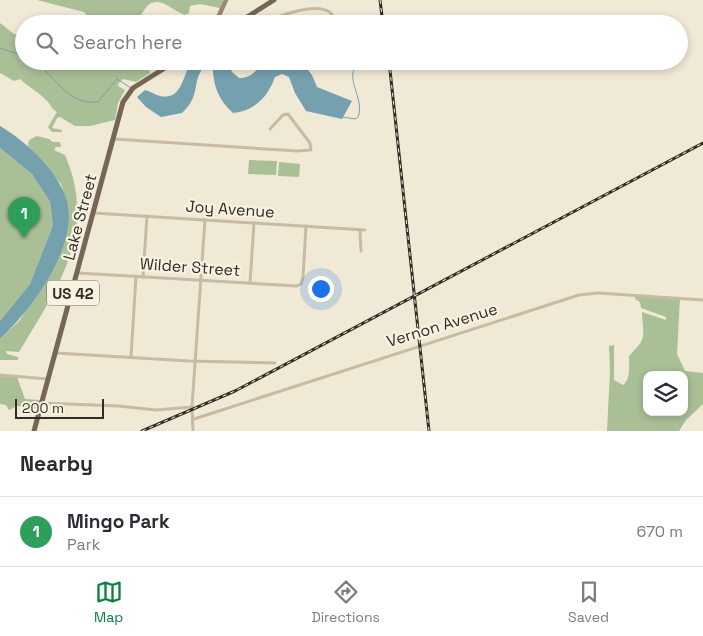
<!DOCTYPE html>
<html lang="en">
<head>
<meta charset="utf-8">
<style>
  body { margin:0; font-family:"Space Grotesk",sans-serif; background:#f7f7f7; color:#2b2b33 }
  .controls { position:absolute; right:15px; bottom:15px; display:grid; overflow:hidden; border-radius:10px; box-shadow:0 2px 8px #0003 }
  .controls button { width:45px; height:45px; display:grid; place-items:center; padding:0; border:0; border-bottom:1px solid #e1e1e2; background:#fff; color:#2b2b33; font:25px sans-serif }
  .scale { position:absolute; left:15px; bottom:12px; width:89px; box-sizing:border-box; padding-left:5px; border:2px solid #332c25; border-top:0; font-size:14px; line-height:18px; white-space:nowrap; color:#332c25; -webkit-text-stroke:4px #f8f2e2; paint-order:stroke }
  .you { position:absolute; left:320px; top:288px; width:18px; height:18px; margin:-12px; border:4px solid #fff; border-radius:50%; background:#1a73e8; box-shadow:0 0 0 8px #1a73e833 }
  .badge { display:grid; place-items:center; width:32px; height:32px; border-radius:50%; background:#0b8043; color:#fff; font-size:16px; font-weight:700 }
  .pin { position:absolute; translate:-50% -41px; filter:drop-shadow(0 1px 2px #0008) }
  .pin::after { content:''; position:absolute; top:26px; width:18px; height:15px; background:inherit; clip-path:polygon(0 0,100% 0,50% 100%) }
  .list { margin:0; padding:0; list-style:none }
  h2 { display:flex; justify-content:space-between; align-items:center; height:65px; margin:0; padding:0 20px; font-size:21px }
  h2 small { font-size:16px; font-weight:400; color:#7c7c81 }
  .list li { display:grid; grid-template-columns:32px 1fr auto; gap:15px; align-items:center; box-sizing:border-box; height:70px; padding:0 20px; border-top:1px solid #e1e1e2 }
  .list b { display:block; font-size:19px; white-space:nowrap }
  .list p { margin:0; font-size:16px; white-space:nowrap; color:#7c7c81 }
  .list em { font-size:16px; font-style:normal; color:#7c7c81 }
  .icon { flex:none; width:28px; height:28px; fill:none; stroke:currentColor; stroke-width:2; stroke-linecap:round; stroke-linejoin:round }
  .map { position:relative; flex:none; width:703px; height:431px; overflow:hidden }
  .search { position:absolute; background:#fff; box-shadow:0 2px 8px #0003; left:15px; right:15px; top:15px; height:55px; display:flex; align-items:center; gap:12px; box-sizing:border-box; padding:0 18px; border-radius:28px; color:#7c7c81; font-size:19px }
  .sheet { height:135px; background:#fff }
  nav { display:flex; justify-content:space-around; align-items:center; box-sizing:border-box; height:70px; border-top:1px solid #e1e1e2; background:#fff; font-size:14px; color:#7c7c81 }
  nav a { display:grid; justify-items:center; gap:2px }
  nav .on { color:#0b8043 }
  .map>svg:first-child { display:block }
</style>
</head>
<body>
<div class="map">
<svg width="703" height="431" viewBox="0 0 703 431">
  <rect width="100%" height="100%" fill="#f0e9d6"/>
  <g fill="#a9bf96" fill-rule="evenodd">
    <path d="M37,0H223L220,8L200,4L190,6L189,13L185,15C176,12 165,2 158,2C143,1 144,19 132,23C121,27 105,24 93,24L84,12Z"/>
    <path d="M0,23L14,34L24,35V61H83L91,63L98,61H141L143,65L149,68L150,73L136,82L123,79L119,83L118,86L125,90L118,103L115,120L90,126H75L60,117L57,118L52,128L62,130V132H52L48,127L57,112C51,109 51,104 46,100C39,92 28,87 20,79L14,81L0,73Z"/>
    <path d="M37,136L49,139L53,142H60L61,147H56L54,150L65,155C98,232 58,287 19,352L6,351L7,354L18,357V360H0V339L20,320L65,239L68,207L61,184L28,146L29,140Z"/>
    <path d="M0,148L32,174L50,202L53,225L30,284L0,321Z"/>
    <path d="M249,160L277,161L276,175L248,174Z"/>
    <path d="M279,162L300,164L299,177L278,176Z"/>
    <path d="M635,296L680,298L677,354L685,371L703,373V404L686,420L679,431H607L610,371L609,346L614,345V380L623,385C631,379 629,365 629,356C648,337 643,338 642,312L666,320V317L641,308L640,302L635,299ZM647,375H684V412H647Z"/>
    <path d="M0,376L17,377L25,399L40,400L38,409L17,406L9,410L6,405L0,404Z"/>
  </g>
  <g fill="#75a0ad">
    <path d="M193,61H210C188,79 204,93 182,113L161,117L146,107L137,97L145,90C150,91 155,95 160,96C184,101 182,72 193,61Z"/>
    <path d="M213,61H228L232,72L239,78C251,78 257,71 263,61H301L312,75L317,87L352,101L342,119L306,111L295,93L289,77L282,74L275,77C268,97 254,111 233,113C217,99 212,82 213,61Z"/>
    <path d="M0,126C26,141 63,175 68,206C75,251 31,310 0,339V321L30,284L53,225L50,202L32,174L0,148Z"/>
  </g>
  <g fill="none" stroke-linecap="round" stroke-linejoin="round">
    <g stroke="#75a0ad" stroke-width="1">
      <path d="M0,48L24,56"/>
      <path d="M33,61C55,75 68,106 98,102L117,79L131,88"/>
      <path d="M343,117L355,119L358,117C367,96 332,65 373,61"/>
    </g>
    <g stroke="#c8bba2" stroke-width="3">
      <path d="M262,24C278,16 319,0 332,14L329,24"/>
      <path d="M114,139L297,151L311,150L310,143L288,114L283,115L270,129"/>
      <path d="M94,213L365,230"/>
      <path d="M360,230L361,251"/>
      <path d="M78,273L297,286L301,284L303,277L306,226"/>
      <path d="M143,277L147,216"/>
      <path d="M250,283L254,223"/>
      <path d="M56,353L189,361L275,363"/>
      <path d="M131,357L136,276"/>
      <path d="M0,375L48,379"/>
      <path d="M42,403L119,406L156,410L192,407"/>
      <path d="M194,419L579,295L598,293L703,300"/>
      <path d="M193,431L192,407L205,219"/>
    </g>
    <path stroke="#9b8a74" stroke-width="4.5" d="M215,24L226,0"/>
    <g stroke="#756655" stroke-width="5">
      <path d="M236,24L274,0"/>
      <path d="M34,431L123,102L133,88L176,61"/>
    </g>
    <defs>
      <g id="rail">
        <path d="M380,0L383,24"/>
        <path d="M389,61L429,431"/>
        <path d="M142,431L235,391L703,143"/>
      </g>
    </defs>
    <use href="#rail" stroke="#332c25" stroke-width="3"/>
    <use href="#rail" stroke="#f8f2e2" stroke-width="1" stroke-dasharray="4" stroke-linecap="butt"/>
  </g>
  <g text-anchor="middle" dominant-baseline="central" stroke-width="4.5" stroke-linejoin="round" paint-order="stroke">
    <rect fill="#f8f2e2" stroke="#6e675e" stroke-width="1" x="47" y="280.5" width="52" height="25" rx="4"/>
    <g font-size="15" font-weight="bold" fill="#332c25">
      <text x="73" y="293">US 42</text>
    </g>
    <g font-size="16" fill="#332c25" stroke="#f8f2e2">
      <text transform="translate(230 209) rotate(4)">Joy Avenue</text>
      <text transform="translate(80 217) rotate(-75)">Lake Street</text>
      <text transform="translate(190 267) rotate(4)">Wilder Street</text>
      <text transform="translate(442 325) rotate(-17)">Vernon Avenue</text>
    </g>
  </g>
</svg>
<div class="controls">
<button><svg class="icon" aria-label="layers" viewBox="0 0 24 24"><path d="M12 4l9 5-9 5-9-5zM3 14l9 5 9-5"/></svg></button>
</div>
<div class="scale">200 m</div>
<div class="you"></div>
<div class="pin badge" style="left:24px;top:238px;background:#2e9e5b">1</div>
<div class="search"><svg class="icon" aria-label="search" viewBox="0 0 24 24"><circle cx="10" cy="10" r="6"/><path d="M15 15l6 6"/></svg>Search here</div>
</div>
<section class="sheet">
<h2>Nearby<small></small></h2>
<ul class="list">
<li><span class="badge" style="background:#2e9e5b">1</span><div><b>Mingo Park</b><p>Park</p></div><em>670 m</em></li>
</ul>
</section>
<nav>
<a class="on"><svg class="icon" aria-label="map" viewBox="0 0 24 24"><path d="M3 6l6-2 6 2 6-2v14l-6 2-6-2-6 2zM9 4v14M15 6v14"/></svg>Map</a>
<a><svg class="icon" aria-label="directions" viewBox="0 0 24 24"><path d="M12 3l9 9-9 9-9-9zM9 14v-3h6M13 9l2 2-2 2"/></svg>Directions</a>
<a><svg class="icon" aria-label="saved" viewBox="0 0 24 24"><path d="M7 4h10v16l-5-4-5 4z"/></svg>Saved</a>
</nav>
</body>
</html>
